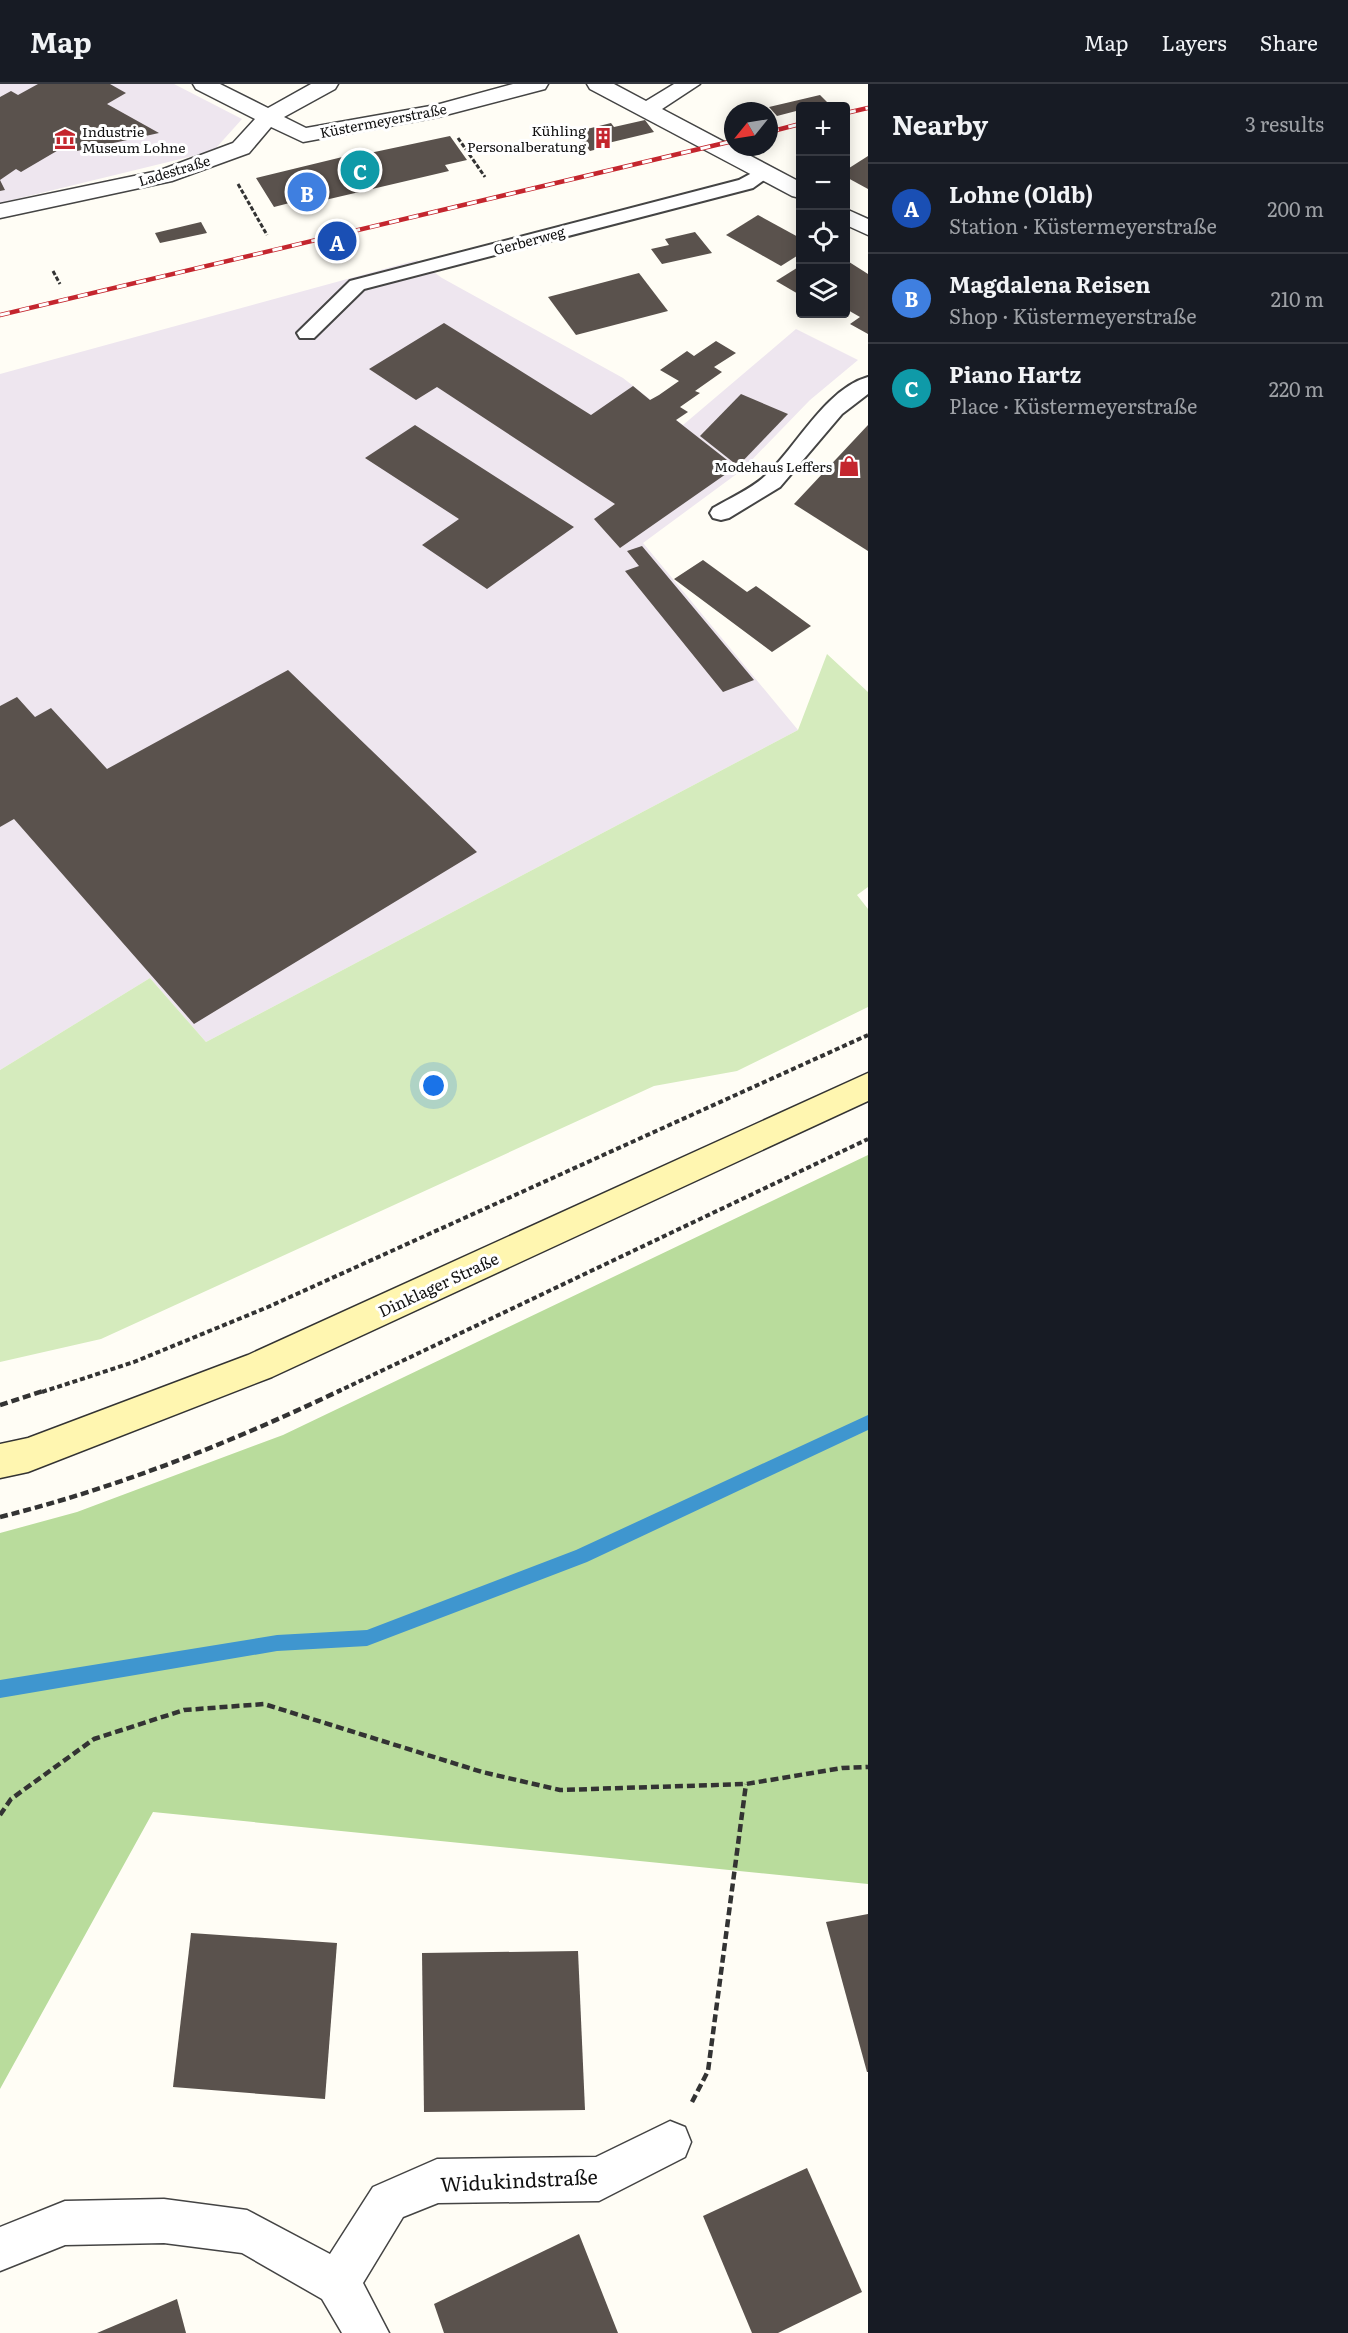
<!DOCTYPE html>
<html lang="en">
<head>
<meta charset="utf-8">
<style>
  body { margin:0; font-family:Literata,serif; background:#20242c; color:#f1f3f6 }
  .controls { position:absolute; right:18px; top:18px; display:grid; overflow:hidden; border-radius:6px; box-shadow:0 3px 15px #0003 }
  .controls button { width:54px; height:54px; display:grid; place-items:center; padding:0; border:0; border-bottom:2px solid #363941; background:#171b24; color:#f1f3f6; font:30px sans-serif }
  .compass { position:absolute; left:724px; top:18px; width:54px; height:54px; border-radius:50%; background:#171b24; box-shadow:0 3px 15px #0003; rotate:240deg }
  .you { position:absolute; left:434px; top:1002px; width:21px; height:21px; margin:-15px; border:4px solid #fff; border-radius:50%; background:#1a73e8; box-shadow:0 0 0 9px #1a73e833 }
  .badge { display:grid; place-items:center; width:39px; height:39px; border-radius:50%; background:#ea580c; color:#fff; font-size:20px; font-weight:700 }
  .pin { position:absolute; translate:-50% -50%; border:3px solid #fff; box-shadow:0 2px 6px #0006 }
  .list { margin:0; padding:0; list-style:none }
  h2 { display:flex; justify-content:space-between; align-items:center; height:78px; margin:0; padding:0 24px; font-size:26px }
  h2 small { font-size:20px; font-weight:400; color:#9ea1a6 }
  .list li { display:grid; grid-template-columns:39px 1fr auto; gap:18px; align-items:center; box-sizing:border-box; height:90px; padding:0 24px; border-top:2px solid #363941 }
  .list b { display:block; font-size:22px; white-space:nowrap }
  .list p { margin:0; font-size:20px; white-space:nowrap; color:#9ea1a6 }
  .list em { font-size:20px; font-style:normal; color:#9ea1a6 }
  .icon { flex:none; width:33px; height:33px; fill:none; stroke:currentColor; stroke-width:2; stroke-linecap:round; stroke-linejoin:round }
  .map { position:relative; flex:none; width:868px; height:2249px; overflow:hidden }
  header { display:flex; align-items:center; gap:36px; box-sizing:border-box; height:84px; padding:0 30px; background:#171b24; border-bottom:2px solid #363941 }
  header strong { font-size:28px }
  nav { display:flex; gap:33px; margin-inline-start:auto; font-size:21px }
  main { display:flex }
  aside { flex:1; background:#171b24 }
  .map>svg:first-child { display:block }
</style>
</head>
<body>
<header>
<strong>Map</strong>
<nav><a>Map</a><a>Layers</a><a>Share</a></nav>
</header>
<main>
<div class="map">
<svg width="868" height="2249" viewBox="0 0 868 2249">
  <rect width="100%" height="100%" fill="#fffdf5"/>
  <g fill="#eee6ef">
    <path d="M0,0H174L242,35L216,64L197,71L0,119Z"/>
    <path d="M417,176L442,194L623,294L683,341L796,245L858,276L810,316L742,386L643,459L798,646L206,958L150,894L0,986V290Z"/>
  </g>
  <path fill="#d5ebbd" d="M827,570L868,608V803L857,811L868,825V923L737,987L654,1002L101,1255L0,1278V986L150,894L206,958L798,646Z"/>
  <path fill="#b9dc9c" d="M868,1071V1800L153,1728L0,2005V1449L77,1428L283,1351Z"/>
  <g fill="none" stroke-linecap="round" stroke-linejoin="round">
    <path fill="#3f96cf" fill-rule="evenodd" d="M868,1331V1346L587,1478L367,1562L277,1567L0,1614V1596L277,1551L367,1546L576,1466Z"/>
  </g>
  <g fill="#5a524d">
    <path d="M38,0H110L126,9L107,20L159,49L77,67L67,61L21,88L16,85L0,96L5,106L0,107V13L11,7L18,11Z"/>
    <path d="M820,11L828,19L800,22V26L777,32L769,23Z"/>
    <path d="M645,36L654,48L604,60L606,63L590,67L575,48L611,39L614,43Z"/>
    <path d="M450,52L467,76L445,81L449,87L308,120L305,115L274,123L256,94L363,68L365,70Z"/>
    <path d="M868,72V105L846,93V86Z"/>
    <path d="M758,131L800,154V170L781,182L726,151Z"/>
    <path d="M201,138L207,149L160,159L155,149Z"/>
    <path d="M695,148L712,169L662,180L651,165L669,161L665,155Z"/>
    <path d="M846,176L868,190V250L850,240L860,233L846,225Z"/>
    <path d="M800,182V211L776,197Z"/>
    <path d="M639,189L668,227L576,251L548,213Z"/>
    <path d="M444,239L591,331L633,302L650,316L659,311L679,297L660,286L687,267L694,272L716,257L736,269L714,283L722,288L695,307L700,309L680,323L688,328L676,336L736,383L620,464L594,435L615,420L437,303L416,316L369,285Z"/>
    <path d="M741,310L788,330L738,382L700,352Z"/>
    <path d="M415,341L574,443L487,505L422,461L459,435L365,374Z"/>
    <path d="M868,341V467L794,420Z"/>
    <path d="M642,462L754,596L723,608L625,487L639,482L627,467Z"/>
    <path d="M703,476L747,508L756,502L811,542L772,568L674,495Z"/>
    <path d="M288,586L477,768L194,940L14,735L0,743V622L17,613L35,633L51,624L107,685Z"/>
    <path d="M868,1830V1988H867L826,1838Z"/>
    <path d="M191,1849L337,1859L325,2015L173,2003Z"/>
    <path d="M578,1867L585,2026L424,2028L422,1869Z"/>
    <path d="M807,2084L862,2208L778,2249H752L703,2132Z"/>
    <path d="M579,2150L618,2249H444L434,2220Z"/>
    <path d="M177,2215L186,2249H97Z"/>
  </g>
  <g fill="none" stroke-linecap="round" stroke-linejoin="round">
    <defs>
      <g id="service">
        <path d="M765,82L775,88L753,104L364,205L314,254H300L297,249L350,197L739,96Z"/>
        <path d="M868,293V310L842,330L780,403L729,434L721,436L713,434L710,429L713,424C730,414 751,405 765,392C796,364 825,305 868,293Z"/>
      </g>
      <g id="minor">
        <path d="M193,0H220L268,24L311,0H338L335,5L284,33L306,44L436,21L513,0H548L545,5L438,33L303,58L271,43L249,69L172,97L0,134V120L158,87L233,59L255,35L196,5Z"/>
        <path d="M587,0H614L646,17L674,0H700L662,25L800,98V114L792,112L590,5Z"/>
        <path d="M846,125L868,135V151L846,141Z"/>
        <path d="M670,2037L685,2043L691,2058L685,2073L599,2117L438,2119L403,2133L363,2199L389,2249H342L322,2215L242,2169L164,2159L65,2161L0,2187V2143L65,2117L164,2115L247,2126L330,2170L373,2103L437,2075L596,2073Z"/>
      </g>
      <path id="secondary" d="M868,989V1017L272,1293L28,1388L0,1394V1360L28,1354L248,1271Z"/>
    </defs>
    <use href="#service" stroke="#444" stroke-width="4"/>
    <use href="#minor" stroke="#444" stroke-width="3"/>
    <use href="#secondary" stroke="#333" stroke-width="3"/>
    <g stroke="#333" stroke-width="3" stroke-dasharray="4.5 2" stroke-linecap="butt">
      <path d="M458,54L485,93"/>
      <path d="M238,100L267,151"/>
      <path d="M53,187L60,200"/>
    </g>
    <g stroke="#333" stroke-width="4" stroke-dasharray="5 3" stroke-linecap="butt">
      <path d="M42,1308L134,1278L268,1223L868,951"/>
      <path d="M337,1308L868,1055"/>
    </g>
    <g stroke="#333" stroke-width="4.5" stroke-dasharray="8 4" stroke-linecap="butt">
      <path d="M0,1321L46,1306"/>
      <path d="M0,1433C117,1404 232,1358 341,1306"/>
      <path d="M0,1731L11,1715L94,1655L184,1626L264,1620L482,1688L560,1706L746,1700L842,1684L868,1683"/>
      <path d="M692,2018L708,1987L746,1700"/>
    </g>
    <use href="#service" fill="#fff" fill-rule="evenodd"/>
    <use href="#minor" fill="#fff" fill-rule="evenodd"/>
    <use href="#secondary" fill="#fff6b0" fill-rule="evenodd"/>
    <defs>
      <g id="rail">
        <path d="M846,29L868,24"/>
        <path d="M769,48L800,40"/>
        <path d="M0,231L733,57"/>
      </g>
    </defs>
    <use href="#rail" stroke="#c4262e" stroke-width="4.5"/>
    <use href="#rail" stroke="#fff" stroke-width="3" stroke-dasharray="10" stroke-linecap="butt"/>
  </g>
  <defs>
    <symbol id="building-bare" viewBox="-9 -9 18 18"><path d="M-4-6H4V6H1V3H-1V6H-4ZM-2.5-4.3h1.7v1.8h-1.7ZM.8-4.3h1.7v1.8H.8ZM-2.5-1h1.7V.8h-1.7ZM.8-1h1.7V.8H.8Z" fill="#c4262e" stroke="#fff" stroke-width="2.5" paint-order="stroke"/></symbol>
    <symbol id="museum-bare" viewBox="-9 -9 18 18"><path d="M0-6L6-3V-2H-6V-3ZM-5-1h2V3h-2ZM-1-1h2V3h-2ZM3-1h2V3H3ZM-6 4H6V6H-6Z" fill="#c4262e" stroke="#fff" stroke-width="2.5" paint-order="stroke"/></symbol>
    <symbol id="shop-bare" viewBox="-9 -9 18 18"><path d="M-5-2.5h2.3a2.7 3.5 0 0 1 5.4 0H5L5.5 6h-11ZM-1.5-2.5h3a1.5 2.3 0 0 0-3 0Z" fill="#c4262e" stroke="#fff" stroke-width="2.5" paint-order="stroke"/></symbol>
  </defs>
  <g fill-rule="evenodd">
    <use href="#building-bare" x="588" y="39" width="30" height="30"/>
    <use href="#museum-bare" x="50" y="40" width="30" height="30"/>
    <use href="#shop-bare" x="834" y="367" width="30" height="30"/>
  </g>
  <g text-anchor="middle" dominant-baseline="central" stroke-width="6" stroke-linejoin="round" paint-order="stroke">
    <g font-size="14" fill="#111" stroke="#fff">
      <text transform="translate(383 36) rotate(-11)">Küstermeyerstraße</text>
      <text transform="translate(174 86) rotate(-17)">Ladestraße</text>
      <text transform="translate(529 156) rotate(-15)">Gerberweg</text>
    </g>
    <g font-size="14" fill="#111" stroke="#fff" text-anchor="end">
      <text x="586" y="46">Kühling<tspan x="586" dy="16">Personalberatung</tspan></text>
      <text x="82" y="47" text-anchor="start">Industrie<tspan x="82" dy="16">Museum Lohne</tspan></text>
      <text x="832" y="382">Modehaus Leffers</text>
    </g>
    <g font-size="16" fill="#111" stroke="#fff">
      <text transform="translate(438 1200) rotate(-25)">Dinklager Straße</text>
    </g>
    <g font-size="20" fill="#111" stroke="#fff">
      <text transform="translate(519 2095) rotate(-3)">Widukindstraße</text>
    </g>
  </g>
</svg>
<div class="controls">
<button>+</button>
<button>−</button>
<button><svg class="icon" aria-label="locate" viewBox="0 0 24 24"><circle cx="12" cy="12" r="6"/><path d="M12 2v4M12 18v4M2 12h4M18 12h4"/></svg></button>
<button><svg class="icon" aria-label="layers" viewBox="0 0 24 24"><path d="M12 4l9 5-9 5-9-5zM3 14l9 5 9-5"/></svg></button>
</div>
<svg class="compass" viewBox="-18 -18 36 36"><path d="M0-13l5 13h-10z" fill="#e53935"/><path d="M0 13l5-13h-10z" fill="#9ea1a6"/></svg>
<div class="you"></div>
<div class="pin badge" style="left:337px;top:157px;background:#1a4fb4">A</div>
<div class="pin badge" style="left:307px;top:108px;background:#3f7fe0">B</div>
<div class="pin badge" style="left:360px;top:86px;background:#0f9aa8">C</div>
</div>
<aside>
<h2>Nearby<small>3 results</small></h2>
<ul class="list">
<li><span class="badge" style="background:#1a4fb4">A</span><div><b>Lohne (Oldb)</b><p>Station · Küstermeyerstraße</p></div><em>200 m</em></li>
<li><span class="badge" style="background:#3f7fe0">B</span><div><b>Magdalena Reisen</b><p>Shop · Küstermeyerstraße</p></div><em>210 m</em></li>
<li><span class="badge" style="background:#0f9aa8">C</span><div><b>Piano Hartz</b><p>Place · Küstermeyerstraße</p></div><em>220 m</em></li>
</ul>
</aside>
</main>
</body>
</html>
